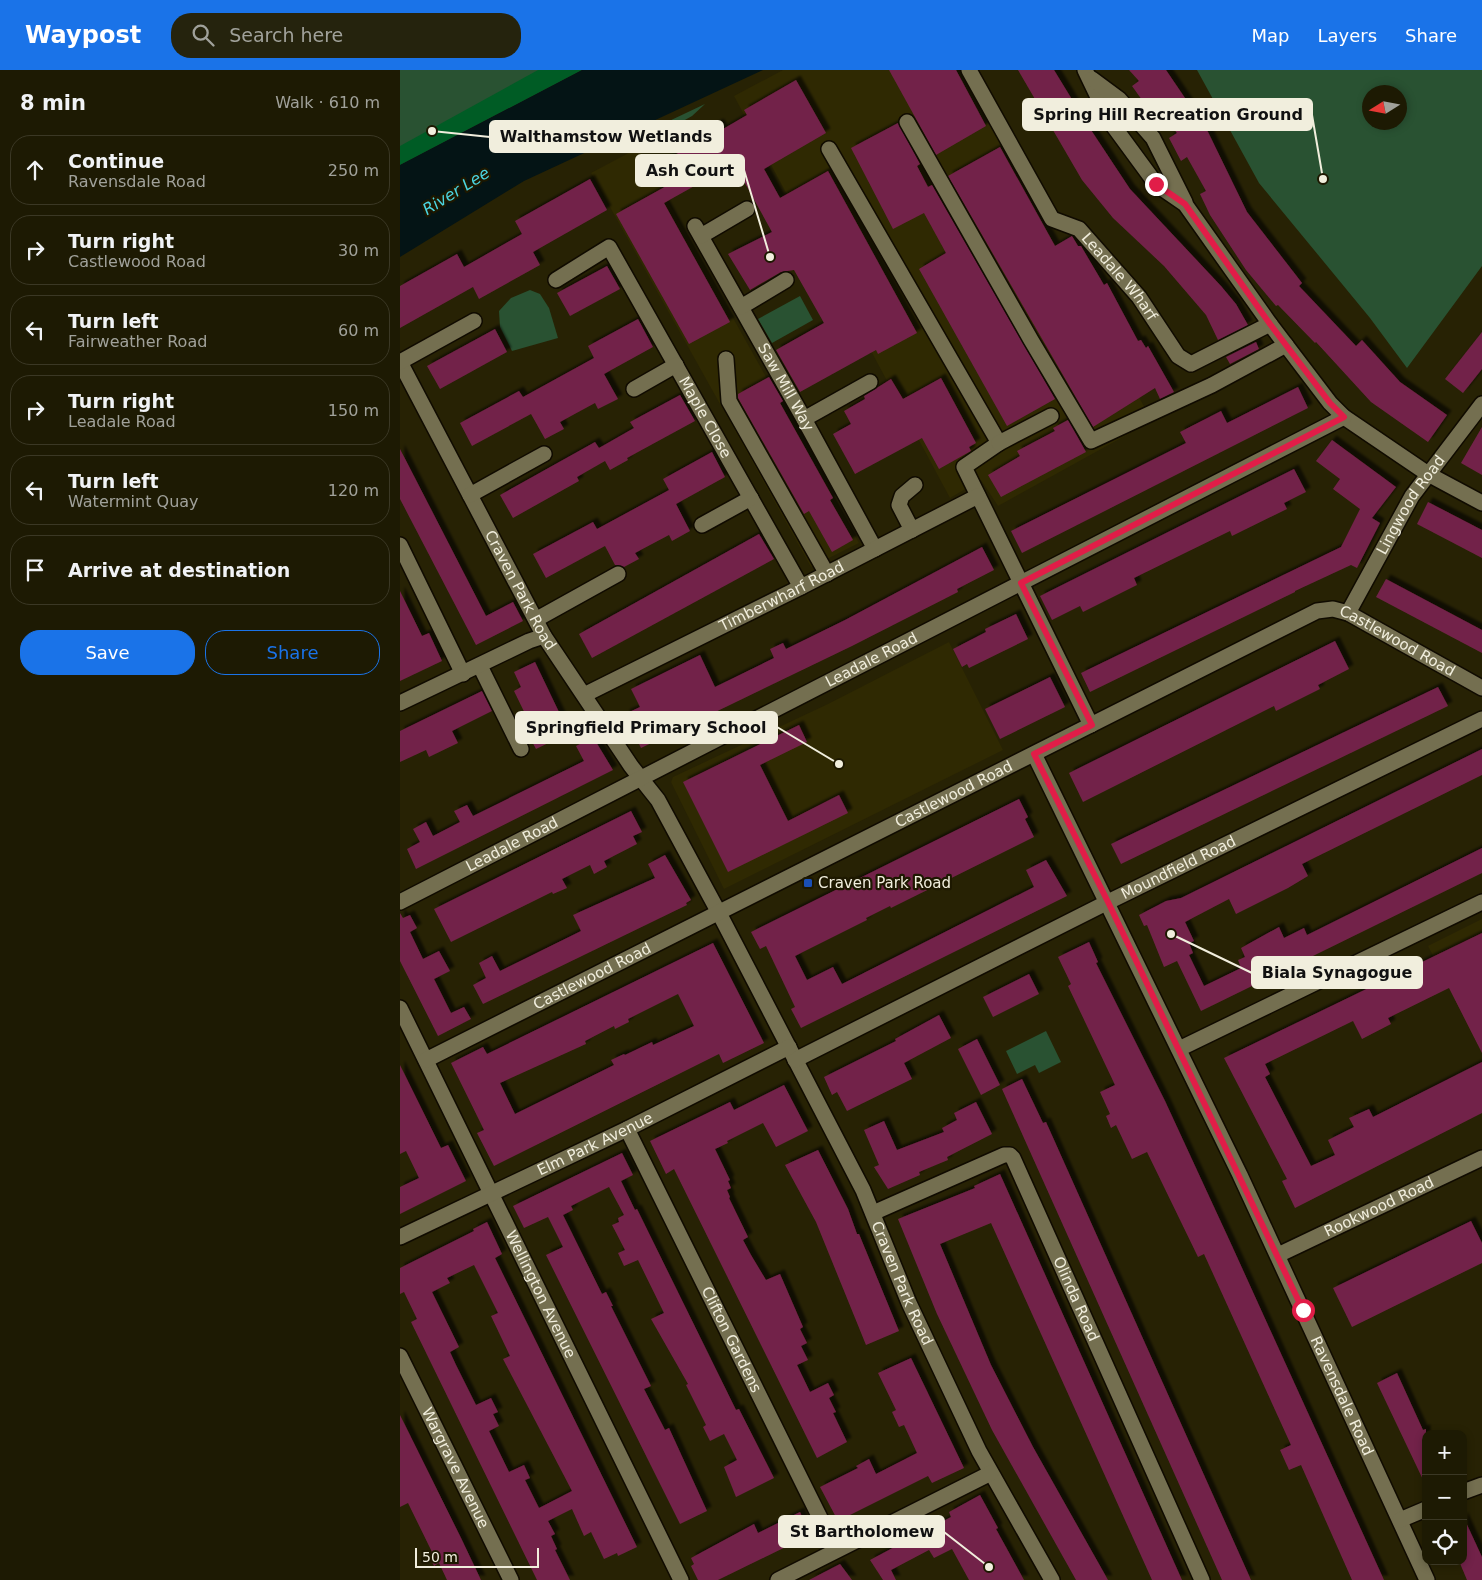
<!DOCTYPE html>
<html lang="en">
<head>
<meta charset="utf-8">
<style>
  body { margin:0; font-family:"DejaVu Sans",sans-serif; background:#25230d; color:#f1f3f6 }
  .controls { position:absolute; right:15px; bottom:15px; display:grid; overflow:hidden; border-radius:10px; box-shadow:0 2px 8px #0003 }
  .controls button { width:45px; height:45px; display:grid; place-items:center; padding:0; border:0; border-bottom:1px solid #3b3825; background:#1d1a03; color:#f1f3f6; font:25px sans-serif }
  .compass { position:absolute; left:962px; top:15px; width:45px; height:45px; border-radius:50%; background:#1d1a03; box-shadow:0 2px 8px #0003; rotate:259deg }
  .scale { position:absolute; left:15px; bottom:12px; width:124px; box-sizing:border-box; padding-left:5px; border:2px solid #f1eedd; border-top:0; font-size:14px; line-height:18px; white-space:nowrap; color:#f1eedd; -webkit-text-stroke:4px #1d1800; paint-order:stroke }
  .stop { position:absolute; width:15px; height:15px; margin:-11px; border:4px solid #e11d48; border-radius:50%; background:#fff }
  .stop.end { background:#e11d48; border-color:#fff; box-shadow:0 1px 5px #0008 }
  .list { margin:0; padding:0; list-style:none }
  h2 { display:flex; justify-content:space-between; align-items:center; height:65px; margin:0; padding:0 20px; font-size:21px }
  h2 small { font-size:16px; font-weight:400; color:#a0a19a }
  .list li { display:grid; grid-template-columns:32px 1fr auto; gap:15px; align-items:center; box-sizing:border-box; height:70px; margin:0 10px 10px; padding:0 10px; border:1px solid #3b3825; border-radius:20px }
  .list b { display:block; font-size:19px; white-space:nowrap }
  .list p { margin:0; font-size:16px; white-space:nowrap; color:#a0a19a }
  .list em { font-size:16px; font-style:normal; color:#a0a19a }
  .actions { display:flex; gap:10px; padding:15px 20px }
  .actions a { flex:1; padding:11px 0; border:1px solid #1a73e8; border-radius:20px; text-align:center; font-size:18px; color:#1a73e8 }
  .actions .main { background:#1a73e8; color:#fff }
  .icon { flex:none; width:28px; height:28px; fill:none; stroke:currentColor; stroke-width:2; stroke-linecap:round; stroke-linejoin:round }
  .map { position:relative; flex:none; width:1082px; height:1510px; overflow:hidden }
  header { display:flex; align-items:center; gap:30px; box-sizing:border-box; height:70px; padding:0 25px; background:#1a73e8; color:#fff }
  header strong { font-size:24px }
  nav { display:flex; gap:28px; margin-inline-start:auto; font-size:18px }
  .search { width:350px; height:45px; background:#25230d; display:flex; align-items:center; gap:12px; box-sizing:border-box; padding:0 18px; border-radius:20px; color:#a0a19a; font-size:19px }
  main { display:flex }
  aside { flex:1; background:#1d1a03 }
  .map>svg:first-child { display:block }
</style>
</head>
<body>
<header>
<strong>Waypost</strong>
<div class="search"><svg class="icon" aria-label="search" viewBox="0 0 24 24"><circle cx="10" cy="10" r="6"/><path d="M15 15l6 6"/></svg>Search here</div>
<nav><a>Map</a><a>Layers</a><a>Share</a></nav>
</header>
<main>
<aside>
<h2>8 min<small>Walk · 610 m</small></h2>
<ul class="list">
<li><svg class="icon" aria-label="ahead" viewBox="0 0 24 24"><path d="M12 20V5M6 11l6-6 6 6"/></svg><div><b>Continue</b><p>Ravensdale Road</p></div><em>250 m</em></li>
<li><svg class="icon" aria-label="right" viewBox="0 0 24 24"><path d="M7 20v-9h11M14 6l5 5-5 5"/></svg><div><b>Turn right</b><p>Castlewood Road</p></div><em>30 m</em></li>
<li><svg class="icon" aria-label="left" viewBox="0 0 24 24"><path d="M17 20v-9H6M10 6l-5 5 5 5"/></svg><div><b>Turn left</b><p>Fairweather Road</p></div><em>60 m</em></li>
<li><svg class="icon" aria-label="right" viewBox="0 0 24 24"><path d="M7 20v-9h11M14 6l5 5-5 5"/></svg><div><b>Turn right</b><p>Leadale Road</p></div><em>150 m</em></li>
<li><svg class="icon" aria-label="left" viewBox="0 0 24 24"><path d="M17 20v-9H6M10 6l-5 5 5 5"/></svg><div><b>Turn left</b><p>Watermint Quay</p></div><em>120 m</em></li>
<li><svg class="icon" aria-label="arrive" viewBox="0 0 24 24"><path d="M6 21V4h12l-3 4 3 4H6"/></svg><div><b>Arrive at destination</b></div></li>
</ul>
<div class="actions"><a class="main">Save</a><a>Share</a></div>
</aside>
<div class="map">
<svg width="1082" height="1510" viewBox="0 0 1082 1510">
  <defs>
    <filter id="shadow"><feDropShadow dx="4.5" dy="-4.5" stdDeviation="1" flood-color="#0009"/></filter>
  </defs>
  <rect width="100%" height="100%" fill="#272204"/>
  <g fill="#2f2902">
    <path d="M383,0H560L752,351L598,436L581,410L550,428L334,26Z"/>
    <path d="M238,78L459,473L411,497L191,103Z"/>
    <path d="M549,572L603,680L324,819L271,712L273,707L428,634Z"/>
    <path d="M1082,849V983L1028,876Z"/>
  </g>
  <g fill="#295232" fill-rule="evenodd">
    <path d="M0,0H182L0,95Z"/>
    <path d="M797,0H1082V196L1007,298L970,248L859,113ZM999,22V52H969V22Z"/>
    <path d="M305,34L292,46L267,60L258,72L253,70L248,61Z"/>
    <path d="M130,220L140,224L149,238L158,268L112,281L100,257L99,241L111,228Z"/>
    <path d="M400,226L413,250L372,273L358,249Z"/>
    <path d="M646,961L661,992L639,1003L635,995L617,1004L606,981Z"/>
  </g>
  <path fill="#005c25" d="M138,0H182L0,95V76Z"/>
  <path fill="#041415" d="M182,0H363L124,111L0,187V95Z"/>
  <g fill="#722348" fill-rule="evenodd" filter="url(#shadow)">
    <path d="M489,0H556L586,56L536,85Z"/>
    <path d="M618,0H654L687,54L730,119L821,216L836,234L848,255L818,270L806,245L764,196L713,148L682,110Z"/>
    <path d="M729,0H766L808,62L847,142L902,213L899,216L956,276L962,270L1000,312L1047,345L1028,372L971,332L916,272L915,273L878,235L876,236L846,200L810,145L800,124L806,121L787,87L781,91L769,68L777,63L754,32L747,37L732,16L739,11Z"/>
    <path d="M396,10L426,63L364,99L380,128L428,101L517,263L478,284L476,280L400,322L376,280L424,253L394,200L381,202L350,220L328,184L372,162L336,97L300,117L298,114L264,133L330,252L289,274L216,144L270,114L259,94L280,82L277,77L319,53L323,59L347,45L344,40Z"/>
    <path d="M498,53L520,94L517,96L528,117L532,115L655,329L607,356L519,199L546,183L524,143L493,159L451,78Z"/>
    <path d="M600,77L655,176L672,166L678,176H681L704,215L707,213L738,271L741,270L746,278L748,276L774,322L760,329L755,318L693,357L548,106Z"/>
    <path d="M190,109L207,140L133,182L140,195L79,229L73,217L0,258V216L57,184L64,197L122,164L115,151Z"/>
    <path d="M207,196L220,219L170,246L157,223Z"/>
    <path d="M238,249L253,277L204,304L218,329L198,339L195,333L160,352L164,359L145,369L131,344L72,376L60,353L119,321L123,327L194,288L188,276Z"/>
    <path d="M95,259L107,282L40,319L27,296Z"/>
    <path d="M1082,262V299L1063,323L1045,309Z"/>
    <path d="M856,272L859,279L830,294L826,287Z"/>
    <path d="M369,307L383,331L380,333L433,428L430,430L453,470L432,482L409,441L404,444L338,328V324Z"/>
    <path d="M541,308L576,373L569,377L571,381L539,399L522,368L455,404L433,364L451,354L444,341L465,329L464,326L491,309L503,329Z"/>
    <path d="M898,317L908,338L622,483L611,461L786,373L780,362L821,341L827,353Z"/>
    <path d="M280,325L295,351L227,388L228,390L210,400L205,391L177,407L179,411L113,448L100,425L195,372L199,378L234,358L230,352Z"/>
    <path d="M668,350L686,382L601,427L588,405L620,386L617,381L655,361L653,358Z"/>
    <path d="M1082,357V405L1061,393Z"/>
    <path d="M932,370L996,417L972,448L980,453L957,498L951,495L895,521V522L690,622L681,603L941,477L960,439L933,419L940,409L916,391Z"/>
    <path d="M0,379L86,546L113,532L123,551L76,575L0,429Z"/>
    <path d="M312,382L325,407L276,434L290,461L272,471L269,465L235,483L239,489L224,497L215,495L205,476L146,508L133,484L193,452L197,459L269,420L263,409Z"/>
    <path d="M894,399L906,422L884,433L887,439L832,466L830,461L734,508L737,515L683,542L680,536L652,550L640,526Z"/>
    <path d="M1028,432L1082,460V488L1017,454Z"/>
    <path d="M359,464L374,489L192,588L179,564Z"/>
    <path d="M582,477L594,500L557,519L558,522L452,576L241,678L225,644L240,637L231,619L300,585L315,617L374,588L370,579L383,573L386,579L445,550Z"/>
    <path d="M986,509L1082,560V583L976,527Z"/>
    <path d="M0,521L22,566L29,563L42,591L0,611Z"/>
    <path d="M616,544L628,569L569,598L567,594L562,597L553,579L586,562L585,559Z"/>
    <path d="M935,571L949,599L918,615L920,619L876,641L874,636L683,732L669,703Z"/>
    <path d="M135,592L169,663L136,679L128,664L134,662L114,621L121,617L114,602Z"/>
    <path d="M650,607L665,637L600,669L585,639Z"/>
    <path d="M1038,617L1048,636L721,794L711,774Z"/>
    <path d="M82,621L92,641L52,661L58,673L29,687L26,680L0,692V661Z"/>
    <path d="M399,655L407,672L360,695L388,751L439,725L448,743L328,802L283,712Z"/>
    <path d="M193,667L213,700L16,799L7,779L20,772L13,759L26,752L33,766L60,752L54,741L67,735L73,746L184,691L176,676Z"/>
    <path d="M1082,679V705L902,794L908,806L888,818L836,844L829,829L785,852L794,871L789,873L793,883L789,885L804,916L841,898L838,890L845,887L841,878L879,857L884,868L904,858L907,865L1082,778V803L801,941L777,891L764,897L747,855L744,856L739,845L766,831L781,828Z"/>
    <path d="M619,729L628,747L625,749L634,767L491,838L490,836L466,848L467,850L395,886L407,910L433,897L442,914L634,817L626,800L646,790L667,826L401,958L391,939L395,937L366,876L360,879L351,862Z"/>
    <path d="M231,741L242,762L233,766L237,774L204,791L207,797L194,804L190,795L162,809L167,818L153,824L152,822L51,872L34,839Z"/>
    <path d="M265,785L291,830L286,833L287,835L83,934L73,915L86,908L79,893L92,886L100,901L181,861L173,845L255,808L248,794Z"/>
    <path d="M0,843L3,848L10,845L17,858L10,862L23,889L39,881L50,901L34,909L51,943L64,937L71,949L38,966L0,891Z"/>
    <path d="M1082,863V983L1049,918L988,948L991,954L962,969L953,951L865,994L870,1004L865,1007L911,1096L935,1085L928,1070L954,1057L949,1048L969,1039L973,1047L1082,992V1043L895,1138L882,1111L887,1109L824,988Z"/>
    <path d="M689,872L698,892L696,893L765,1031L832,1176L984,1510H952L901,1395L889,1400L880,1380L891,1375L804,1184L798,1187L747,1082L732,1089L716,1055L711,1058L706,1046L710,1044L700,1022L715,1015L668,916L671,914L658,887Z"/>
    <path d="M313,873L364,973L323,993L319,984L94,1096L77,1063L84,1060L51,993L83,977L87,984ZM278,924L294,956L253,975L252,972L225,985L224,984L211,990L214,995L115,1044L100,1013L186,974L185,971L214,956L215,959L229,952L228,949Z"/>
    <path d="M629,904L639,924L593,947L583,927Z"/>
    <path d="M539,945L551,968L504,993L512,1009L447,1041L437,1022L432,1025L424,1007L496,971L495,969Z"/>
    <path d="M577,969L600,1015L581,1025L558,979Z"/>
    <path d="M0,995L41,1078L48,1075L66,1111L0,1144V1117L19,1108L6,1081L0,1084Z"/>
    <path d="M622,1009L643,1053L646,1052L851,1510H822L602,1019Z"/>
    <path d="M384,1015L408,1061L376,1077L363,1053L327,1071L328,1073L315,1079L330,1110L328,1111L331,1118L327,1120L330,1127L329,1128L348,1167L343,1170L351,1185L366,1210L380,1204L403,1257L400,1259L407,1273L401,1276L408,1290L397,1295L410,1322L428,1313L434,1325L429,1328L436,1342L433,1343L447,1372L417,1388L274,1099L266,1104L250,1071L330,1032L334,1040Z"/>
    <path d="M576,1032L592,1064L547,1087L548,1090L519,1102L520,1105L488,1119L474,1097L479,1095L464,1060L484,1051L497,1080L544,1062L542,1058L557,1050L554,1043Z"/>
    <path d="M418,1080L448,1139L457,1164H459L499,1261L466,1275L416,1152L385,1095Z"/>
    <path d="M222,1083L233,1105L221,1111L235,1140L237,1139L336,1340L339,1339L374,1408L336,1427L324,1397L337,1390L324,1364L310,1371L303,1357L306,1355L286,1315L288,1314L251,1249L264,1243L238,1190L224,1196L218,1183L225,1180L212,1155L219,1152L218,1148L224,1145L209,1117L171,1136L173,1140L163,1145L202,1224L206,1222L213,1236H211L251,1316L244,1319L265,1360L269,1358L307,1441L280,1454L146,1185L163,1177L148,1147L124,1158L113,1136Z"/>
    <path d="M600,1104L782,1510H752L591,1153L540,1174L591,1295L633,1377L708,1510H676L592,1360L537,1244L498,1149L575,1118L574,1116Z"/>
    <path d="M1071,1151L1082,1173V1193L952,1257L933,1218Z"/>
    <path d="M87,1152L102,1184L95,1188L237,1477L218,1486L217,1483L204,1489L191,1462L184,1466L172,1439L148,1451L155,1464L151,1466L157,1479L155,1480L170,1510H137L11,1252L17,1249L4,1222L0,1224V1198L74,1161L73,1159ZM74,1195L98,1243L91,1246L110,1286L103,1289L172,1421L139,1438L125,1410L130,1408L124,1395L109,1402L89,1361L99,1356L93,1344L98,1342L91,1328L76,1335L56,1295L50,1282L59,1277L32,1222L50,1213L47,1208Z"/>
    <path d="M511,1288L564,1398L532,1413L528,1406L438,1451L420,1417L458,1398L456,1396L469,1389L476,1404L517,1383L504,1355L499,1357L492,1342L496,1340L478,1303Z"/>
    <path d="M997,1303L1023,1360L1026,1359V1416L977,1313Z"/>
    <path d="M0,1345L61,1468L81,1510H47L39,1493L34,1496L28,1484L32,1482L8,1433L0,1437Z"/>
    <path d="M580,1425L598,1458L596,1459L624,1510H569L552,1479L534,1488L529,1480L491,1500L496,1510H483L470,1490L551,1447L549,1442Z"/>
    <path d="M400,1442L410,1465L318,1510H298L291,1496L294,1494L291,1488L354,1454L358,1463Z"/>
    <path d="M1063,1446L1082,1487V1510H1067L1059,1491H1063Z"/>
    <path d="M440,1494L452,1510H409Z"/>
  </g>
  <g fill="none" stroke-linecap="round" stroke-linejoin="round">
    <defs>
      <g id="minor">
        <path id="s1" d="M569,0L652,149L679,159L739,227L778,286L791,294L870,254"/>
        <path d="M685,0L709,50L756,114L785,134L870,254L930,333L944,347L1028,404L1082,433"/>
        <path d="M692,9L719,29L753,68L785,132"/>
        <path d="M507,52L631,270L691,371L812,315L886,275"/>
        <path d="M429,79L599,373L564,397L691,655"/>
        <path id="s2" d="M295,156L404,349L475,479"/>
        <path d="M301,166L347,139"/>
        <path id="s3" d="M156,210L209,177L401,517"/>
        <path d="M341,237L386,210"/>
        <path d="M326,289L329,331L427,504"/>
        <path id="s4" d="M0,292L144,566L231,696L258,730L319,843L463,1120L509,1233L579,1381L652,1510"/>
        <path d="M0,292L74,251"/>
        <path d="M234,319L276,295"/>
        <path d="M404,349L470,312"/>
        <path d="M599,373L651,346"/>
        <path d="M70,425L144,384"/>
        <path d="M302,455L351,428"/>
        <path d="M512,460L499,435L502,426L515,415"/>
        <path d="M0,475L63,604"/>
        <path id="s5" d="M948,543L1012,426L1082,334"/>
        <path d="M137,549L218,504"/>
        <path d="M80,596L121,679"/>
        <path id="s6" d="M184,625L401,517L578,426"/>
        <path d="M0,633L129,571L144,566"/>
        <path id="s7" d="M634,684L840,1105L1027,1510"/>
        <path id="s8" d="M0,832L944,347"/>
        <path id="s9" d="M0,938L281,1510"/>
        <path d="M779,979L1082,832"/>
        <path id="s10" d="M26,990L917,541L933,539L948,543L1082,618"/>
        <path id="s11" d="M395,990L708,832L1082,649"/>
        <path id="s12" d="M227,1059L436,1480"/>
        <path id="s13" d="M473,1143L604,1085H610L613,1088L802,1510"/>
        <path id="s14" d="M0,1167L227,1059L389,977"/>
        <path id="s15" d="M878,1185L1082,1088"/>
        <path id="s16" d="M0,1286L111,1510"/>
        <path d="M1063,1422L1082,1415"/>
        <path d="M1000,1450L1026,1439"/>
        <path d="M378,1510L591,1403"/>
      </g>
    </defs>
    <use href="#minor" stroke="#100b00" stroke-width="18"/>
    <use href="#minor" stroke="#746f50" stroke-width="15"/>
  </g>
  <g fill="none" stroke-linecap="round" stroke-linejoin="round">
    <path stroke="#e11d48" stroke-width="6" d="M756,114L785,134L870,254L930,333L944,347L621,513L692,655L634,684L708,832L903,1240"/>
  </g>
  <rect fill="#1a4fb4" stroke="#1d1800" stroke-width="2" x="403" y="808" width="10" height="10" rx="2.5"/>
  <g text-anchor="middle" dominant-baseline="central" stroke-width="4.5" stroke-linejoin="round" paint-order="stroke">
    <g font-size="15" fill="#f1eedd" stroke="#1d1800">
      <text stroke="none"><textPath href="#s1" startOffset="262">Leadale Wharf</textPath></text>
      <text stroke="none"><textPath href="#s2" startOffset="185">Saw Mill Way</textPath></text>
      <text stroke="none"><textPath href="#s3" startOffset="258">Maple Close</textPath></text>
      <text stroke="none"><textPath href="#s5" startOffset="125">Lingwood Road</textPath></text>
      <text stroke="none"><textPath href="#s4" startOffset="258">Craven Park Road</textPath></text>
      <text stroke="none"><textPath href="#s6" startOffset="221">Timberwharf Road</textPath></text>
      <text stroke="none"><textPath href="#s10" startOffset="1086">Castlewood Road</textPath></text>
      <text stroke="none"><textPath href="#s8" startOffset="530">Leadale Road</textPath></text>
      <text stroke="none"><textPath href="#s10" startOffset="591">Castlewood Road</textPath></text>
      <text stroke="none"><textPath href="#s8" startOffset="126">Leadale Road</textPath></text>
      <text stroke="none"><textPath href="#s11" startOffset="429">Moundfield Road</textPath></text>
      <text stroke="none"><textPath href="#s10" startOffset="186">Castlewood Road</textPath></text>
      <text stroke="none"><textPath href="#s14" startOffset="216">Elm Park Avenue</textPath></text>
      <text stroke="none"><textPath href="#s15" startOffset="112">Rookwood Road</textPath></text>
      <text stroke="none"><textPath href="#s4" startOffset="1051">Craven Park Road</textPath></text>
      <text stroke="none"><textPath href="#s9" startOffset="319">Wellington Avenue</textPath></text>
      <text stroke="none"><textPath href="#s13" startOffset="308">Olinda Road</textPath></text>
      <text stroke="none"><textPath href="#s12" startOffset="235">Clifton Gardens</textPath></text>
      <text stroke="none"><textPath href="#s7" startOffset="712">Ravensdale Road</textPath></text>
      <text stroke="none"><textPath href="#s16" startOffset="125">Wargrave Avenue</textPath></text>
    </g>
    <g font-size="15" fill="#f1eedd" stroke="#1d1800" text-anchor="start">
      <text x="418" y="813">Craven Park Road</text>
    </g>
    <g font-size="16" font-style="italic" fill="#4bd5e1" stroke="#1d1800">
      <text transform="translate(56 121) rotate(-32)">River Lee</text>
    </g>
  </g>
  <path fill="none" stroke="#f1eedd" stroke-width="2" d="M923 109L912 45M32 61L90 67M370 187L344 100M439 694L377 657M771 864L852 903M589 1497L544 1462"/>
  <g fill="#f1eedd" stroke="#1d1800" stroke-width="2">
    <circle cx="923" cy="109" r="5"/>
    <circle cx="32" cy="61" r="5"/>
    <circle cx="370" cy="187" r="5"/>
    <circle cx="439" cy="694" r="5"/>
    <circle cx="771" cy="864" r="5"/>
    <circle cx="589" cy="1497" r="5"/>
  </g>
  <g fill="#f1eedd" stroke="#f1eedd" stroke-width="2">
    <rect x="623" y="29" width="289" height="31" rx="5"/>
    <rect x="90" y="51" width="233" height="31" rx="5"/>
    <rect x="236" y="85" width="108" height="31" rx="5"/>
    <rect x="116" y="642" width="261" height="31" rx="5"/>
    <rect x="852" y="887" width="170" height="31" rx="5"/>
    <rect x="379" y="1446" width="165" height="31" rx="5"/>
  </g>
  <g font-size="16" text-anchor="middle" font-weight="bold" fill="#111">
    <text x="768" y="50">Spring Hill Recreation Ground</text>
    <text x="206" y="72">Walthamstow Wetlands</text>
    <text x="290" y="106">Ash Court</text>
    <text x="246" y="663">Springfield Primary School</text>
    <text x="937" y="908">Biala Synagogue</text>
    <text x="462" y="1467">St Bartholomew</text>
  </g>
</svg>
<div class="controls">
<button>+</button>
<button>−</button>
<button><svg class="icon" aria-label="locate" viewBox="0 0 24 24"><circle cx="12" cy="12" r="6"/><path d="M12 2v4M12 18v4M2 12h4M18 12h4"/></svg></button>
</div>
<svg class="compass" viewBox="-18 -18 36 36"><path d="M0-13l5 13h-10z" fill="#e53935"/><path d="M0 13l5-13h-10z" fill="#a0a19a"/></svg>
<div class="scale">50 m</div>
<div class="stop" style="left:903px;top:1240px"></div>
<div class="stop end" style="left:756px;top:114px"></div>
</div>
</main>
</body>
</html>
